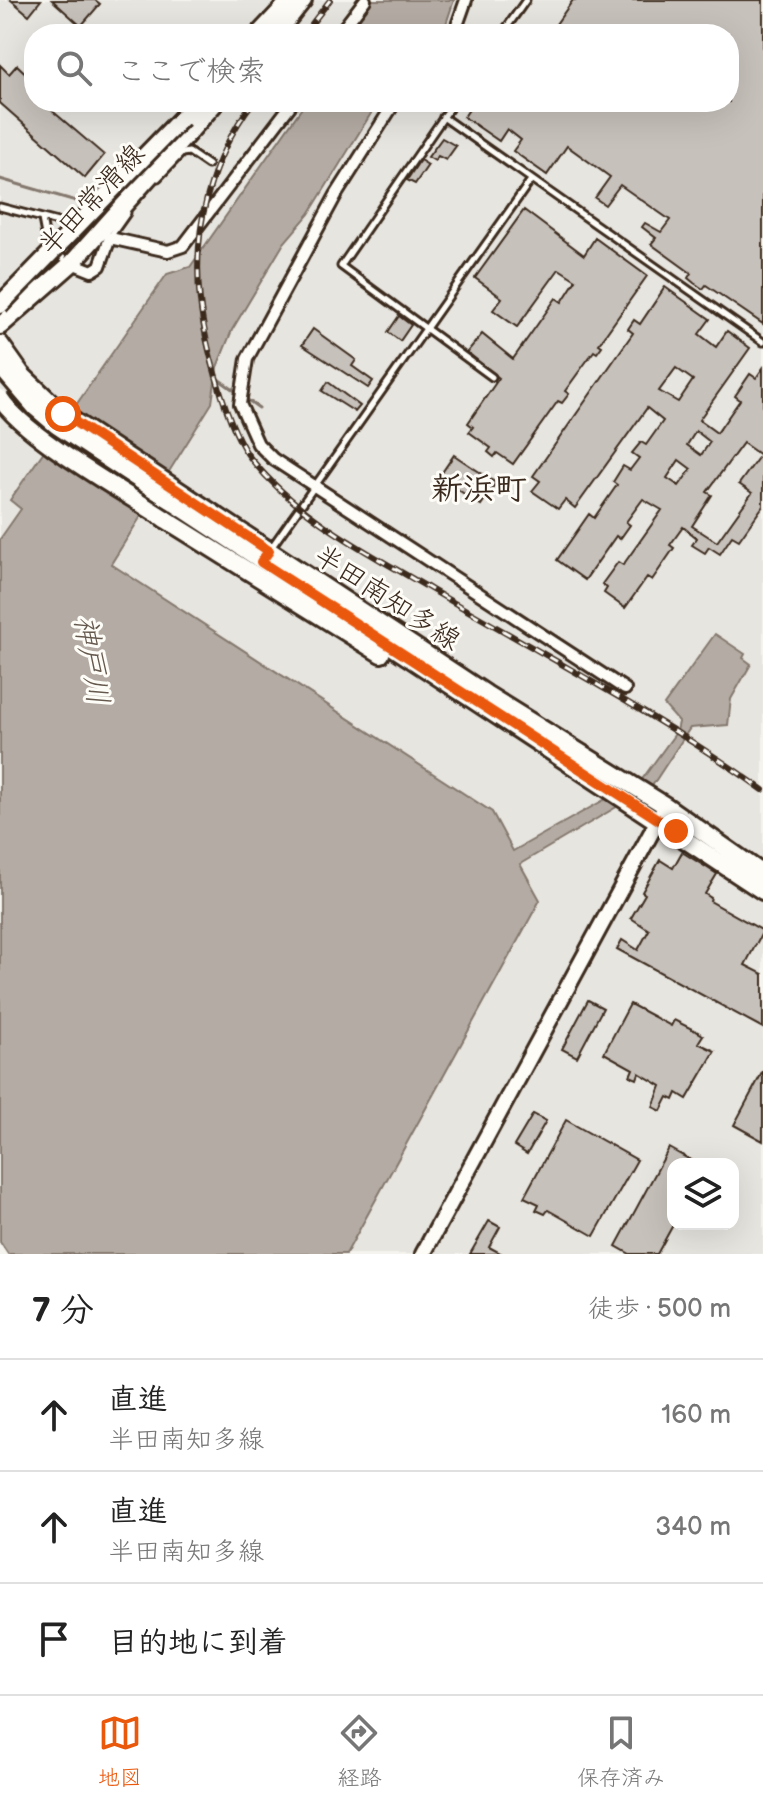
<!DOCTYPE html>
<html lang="ja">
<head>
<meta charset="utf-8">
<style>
  body { margin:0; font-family:"Balsamiq Sans","Klee One",sans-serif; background:#f6f6f6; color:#222 }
  .controls { position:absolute; right:24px; bottom:24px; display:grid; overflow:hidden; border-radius:16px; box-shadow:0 8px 32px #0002 }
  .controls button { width:72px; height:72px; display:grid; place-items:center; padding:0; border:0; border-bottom:2px solid #e0e0e0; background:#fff; color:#222; font:40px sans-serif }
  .stop { position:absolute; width:24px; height:24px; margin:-18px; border:6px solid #ea580c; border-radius:50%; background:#fff }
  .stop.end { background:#ea580c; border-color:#fff; box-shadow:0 2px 8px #0008 }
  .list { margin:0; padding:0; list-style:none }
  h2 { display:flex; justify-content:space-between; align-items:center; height:104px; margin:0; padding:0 32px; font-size:34px }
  h2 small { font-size:26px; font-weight:400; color:#767676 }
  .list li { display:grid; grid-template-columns:52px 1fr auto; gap:24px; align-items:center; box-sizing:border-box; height:112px; padding:0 32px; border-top:2px solid #e0e0e0 }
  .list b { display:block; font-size:30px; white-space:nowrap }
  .list p { margin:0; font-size:26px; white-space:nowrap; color:#767676 }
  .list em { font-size:26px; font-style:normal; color:#767676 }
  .icon { flex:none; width:44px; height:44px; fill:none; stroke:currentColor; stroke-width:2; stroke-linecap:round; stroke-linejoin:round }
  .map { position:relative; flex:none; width:763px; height:1254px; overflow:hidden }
  .search { position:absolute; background:#fff; box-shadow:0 8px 32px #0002; left:24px; right:24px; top:24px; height:88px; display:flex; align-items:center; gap:20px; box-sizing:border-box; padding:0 28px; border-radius:32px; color:#767676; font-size:30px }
  .sheet { height:440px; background:#fff }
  nav { display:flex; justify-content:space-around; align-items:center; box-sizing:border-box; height:112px; border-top:2px solid #e0e0e0; background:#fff; font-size:22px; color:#767676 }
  nav a { display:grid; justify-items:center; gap:4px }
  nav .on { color:#ea580c }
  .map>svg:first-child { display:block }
</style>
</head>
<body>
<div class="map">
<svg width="763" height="1254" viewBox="0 0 763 1254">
  <rect width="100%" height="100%" fill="#f5f4ee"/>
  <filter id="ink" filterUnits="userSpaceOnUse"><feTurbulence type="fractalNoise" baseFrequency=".0125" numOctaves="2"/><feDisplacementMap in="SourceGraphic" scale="16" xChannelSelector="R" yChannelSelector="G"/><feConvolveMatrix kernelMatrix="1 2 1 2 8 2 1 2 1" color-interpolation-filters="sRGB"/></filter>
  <g filter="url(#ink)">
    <g fill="#e7e5df" fill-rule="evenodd">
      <path d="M0,0H368L362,34H34V102H306L190,267L166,274L11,499L21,509L0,539Z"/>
      <path d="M454,0H763V1254H346L540,900L492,812L111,564L212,403L217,367L232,330L284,243L309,214L378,102H729V34H436L445,27ZM673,1164H733V1224H673Z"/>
    </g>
    <g fill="#b4aca4" stroke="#84786e" stroke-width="2">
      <path d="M368,0H454L445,27L436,34H362L365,30L353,21Z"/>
      <path d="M306,102H378L309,214L284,243L232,330L217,367L212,403L111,564L492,812L513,851L643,778L677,731L679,722L664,705L715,634L745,654L743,658L751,664L731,699L728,725L690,728L652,786L520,864L540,900L346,1254H8L0,1242V539L21,509L10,500L167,274L190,267Z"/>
    </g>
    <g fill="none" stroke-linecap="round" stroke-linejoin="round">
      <g stroke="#84786e" stroke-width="3">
        <path d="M0,179L83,203"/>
        <path d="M214,376L259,408"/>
      </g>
    </g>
    <g fill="#c7c1bb" stroke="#3b2a1e" stroke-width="2" fill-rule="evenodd">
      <path d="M11,0H41L29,15Z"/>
      <path d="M52,0H95L100,4L81,26Z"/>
      <path d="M573,0H763V324L706,285L703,289L694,283L688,278L691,273L651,244L656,238L642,227L645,223L661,232L670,220L620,185L605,205L595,198L610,177L567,146L547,175L513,151L521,140L507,129L499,141L464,117L474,102H729V34H549Z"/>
      <path d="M0,65L9,74L17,65L34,81V102H42L104,155L85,178L0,103Z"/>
      <path d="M442,138L456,146L446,160L438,156L435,161L428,157Z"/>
      <path d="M420,160L428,165L415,184L407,180Z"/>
      <path d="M524,210L584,255L595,238L647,276L599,344L602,346L597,353L594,351L565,391L569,394L562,403L558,401L513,464L497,453L494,457L488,452L491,448L469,432L473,427L468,423L499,378L467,352L482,334L513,359L556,298L562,302L576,280L559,269L517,327L493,310L502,298L475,278Z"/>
      <path d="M665,287L710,319L699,334L716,347L727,331L750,348L699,420L717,433L740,400L735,396L750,374L756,378L763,368V506L739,540L732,536L720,554L709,547L705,553L692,545L697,538L683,527L670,545L674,548L652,580L647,577L625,608L604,593L607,588L602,584L618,562L623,565L662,510L643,499L626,522L630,525L620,539L616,536L585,580L557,560L589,514L594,518L617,485L613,482L623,466L630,470L639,458L632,453L641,442L646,445L663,421L647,408L575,508L565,500L558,509L532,491L540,481L533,476L633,333L628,329L634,320L640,324ZM676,368L693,380L678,402L659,391ZM696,431L710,442L701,455L687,445ZM743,443L760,455L739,484L752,493L717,542L692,526L712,495L707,492ZM679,460L691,469L679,486L667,478Z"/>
      <path d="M399,316L411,325L400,341L388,332Z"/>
      <path d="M313,329L356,360L352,366L373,381L368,388L302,345Z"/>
      <path d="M328,382L360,406L355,412L322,391Z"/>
      <path d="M454,455L496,483L481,505L439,477Z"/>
      <path d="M682,852L717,874L705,894L711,898L710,901L763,931L745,965L763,974V1028L617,949L622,940L638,950L649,930L631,918L645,894L642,892L660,860L673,868Z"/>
      <path d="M588,1000L603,1008L577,1057L562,1049Z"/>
      <path d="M630,1004L671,1026L674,1020L696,1031L703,1035L698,1043L715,1051L687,1099L677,1093L674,1100L668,1097L661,1111L653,1107L661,1086L639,1073L637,1079L630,1076L633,1069L604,1053Z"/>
      <path d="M763,1071V1141L734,1125Z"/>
      <path d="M533,1114L546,1121L527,1154L514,1146Z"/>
      <path d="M566,1120L637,1160L594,1236L548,1210L545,1214L536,1210L539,1204L524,1197Z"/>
      <path d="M669,1148L698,1164H673V1225L657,1254H630L616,1246Z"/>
      <path d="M489,1221L500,1227L489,1247L502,1254H470Z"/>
    </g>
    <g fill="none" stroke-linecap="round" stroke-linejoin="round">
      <defs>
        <g id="lane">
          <path d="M502,34L526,0"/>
          <path d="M454,102L341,266L492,377"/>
          <path d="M443,117L763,342"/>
          <path d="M158,178L182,153L189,152L208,165"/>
          <path d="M0,207L73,226"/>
          <path d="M42,219L46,240L63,258"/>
          <path d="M110,237L127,213"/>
          <path d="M271,548L531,180"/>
        </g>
        <g id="street">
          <path d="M339,34L365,0"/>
          <path d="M454,34L466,0"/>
          <path d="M395,102L336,195L247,359L240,404L258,444L273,459L625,689"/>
          <path d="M72,263L92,271L100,266L110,238L168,251L183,246L293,102"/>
        </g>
        <path id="secondary" d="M423,1254L663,811"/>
        <g id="primary">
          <path d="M259,34L291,0"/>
          <path d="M276,34L303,0"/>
          <path d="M182,118L197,102"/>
          <path d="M0,326L72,263L216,102"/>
          <path d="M0,344L22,375L63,414L486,694L666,806L763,874"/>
          <path d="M0,366L36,408L56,425L763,891"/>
          <path d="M165,519L381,654"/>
        </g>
      </defs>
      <use href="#lane" stroke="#3b2a1e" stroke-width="11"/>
      <use href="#street" stroke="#3b2a1e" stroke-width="16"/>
      <use href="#secondary" stroke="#3b2a1e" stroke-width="20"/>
      <use href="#primary" stroke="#3b2a1e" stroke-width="22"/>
      <use href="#lane" stroke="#fdfcf7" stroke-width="5"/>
      <use href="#street" stroke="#fdfcf7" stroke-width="10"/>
      <use href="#secondary" stroke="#fdfcf7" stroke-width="14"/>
      <use href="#primary" stroke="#fdfcf7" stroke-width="16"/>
      <defs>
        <g id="rail">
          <path d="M304,34L330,0"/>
          <path d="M253,102C210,159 192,230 200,301C204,339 227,431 252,460C300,519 368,552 432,590C543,655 659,715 763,790"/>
        </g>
      </defs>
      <use href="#rail" stroke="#3b2a1e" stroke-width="6"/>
      <use href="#rail" stroke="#fdfcf7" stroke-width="3" stroke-dasharray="9" stroke-linecap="butt"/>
      <defs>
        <g id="primary-bridge">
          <path d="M0,305L182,118"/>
          <path d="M0,398C25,437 123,491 165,519"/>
        </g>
      </defs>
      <use href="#primary-bridge" stroke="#3b2a1e" stroke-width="22" stroke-linecap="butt"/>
      <use href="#primary-bridge" stroke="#fdfcf7" stroke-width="16"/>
    </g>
  </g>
  <g fill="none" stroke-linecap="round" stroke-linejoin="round" filter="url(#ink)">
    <path stroke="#ea580c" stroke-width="10" d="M63,414L269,551L261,562L676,831"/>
  </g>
  <g text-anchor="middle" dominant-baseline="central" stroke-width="6" stroke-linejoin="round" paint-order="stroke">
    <g font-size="28" fill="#3b2a1e" stroke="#fdfcf7">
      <text transform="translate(92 200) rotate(-47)">半田常滑線</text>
      <text transform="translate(387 598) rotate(33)">半田南知多線</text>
    </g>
    <g font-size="30" font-style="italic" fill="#65584d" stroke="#fdfcf7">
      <text transform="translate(91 660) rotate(81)">神戸川</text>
    </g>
    <g font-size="32" font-weight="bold" fill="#3b2a1e" stroke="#fdfcf7">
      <text x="479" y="489">新浜町</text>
    </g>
  </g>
</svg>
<div class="controls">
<button><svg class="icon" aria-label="layers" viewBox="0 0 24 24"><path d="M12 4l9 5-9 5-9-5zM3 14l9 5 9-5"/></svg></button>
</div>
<div class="stop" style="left:63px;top:414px"></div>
<div class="stop end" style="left:676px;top:831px"></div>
<div class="search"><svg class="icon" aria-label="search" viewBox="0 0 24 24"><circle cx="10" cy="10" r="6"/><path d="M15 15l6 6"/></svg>ここで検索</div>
</div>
<section class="sheet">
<h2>7 分<small>徒歩 · 500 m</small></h2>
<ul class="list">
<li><svg class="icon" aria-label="ahead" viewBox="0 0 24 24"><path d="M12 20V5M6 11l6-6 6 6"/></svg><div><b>直進</b><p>半田南知多線</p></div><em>160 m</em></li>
<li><svg class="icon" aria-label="ahead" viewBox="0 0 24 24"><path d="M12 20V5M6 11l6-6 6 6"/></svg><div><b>直進</b><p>半田南知多線</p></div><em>340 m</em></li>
<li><svg class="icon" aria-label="arrive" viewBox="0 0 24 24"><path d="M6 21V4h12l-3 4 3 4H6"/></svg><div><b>目的地に到着</b></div></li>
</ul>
</section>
<nav>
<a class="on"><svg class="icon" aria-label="map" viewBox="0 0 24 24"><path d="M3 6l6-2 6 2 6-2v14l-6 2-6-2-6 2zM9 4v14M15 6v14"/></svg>地図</a>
<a><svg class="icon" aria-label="directions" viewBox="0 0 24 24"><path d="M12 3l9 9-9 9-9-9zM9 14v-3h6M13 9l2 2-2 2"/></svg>経路</a>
<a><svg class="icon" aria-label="saved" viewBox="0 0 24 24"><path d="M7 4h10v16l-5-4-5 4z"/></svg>保存済み</a>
</nav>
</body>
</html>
